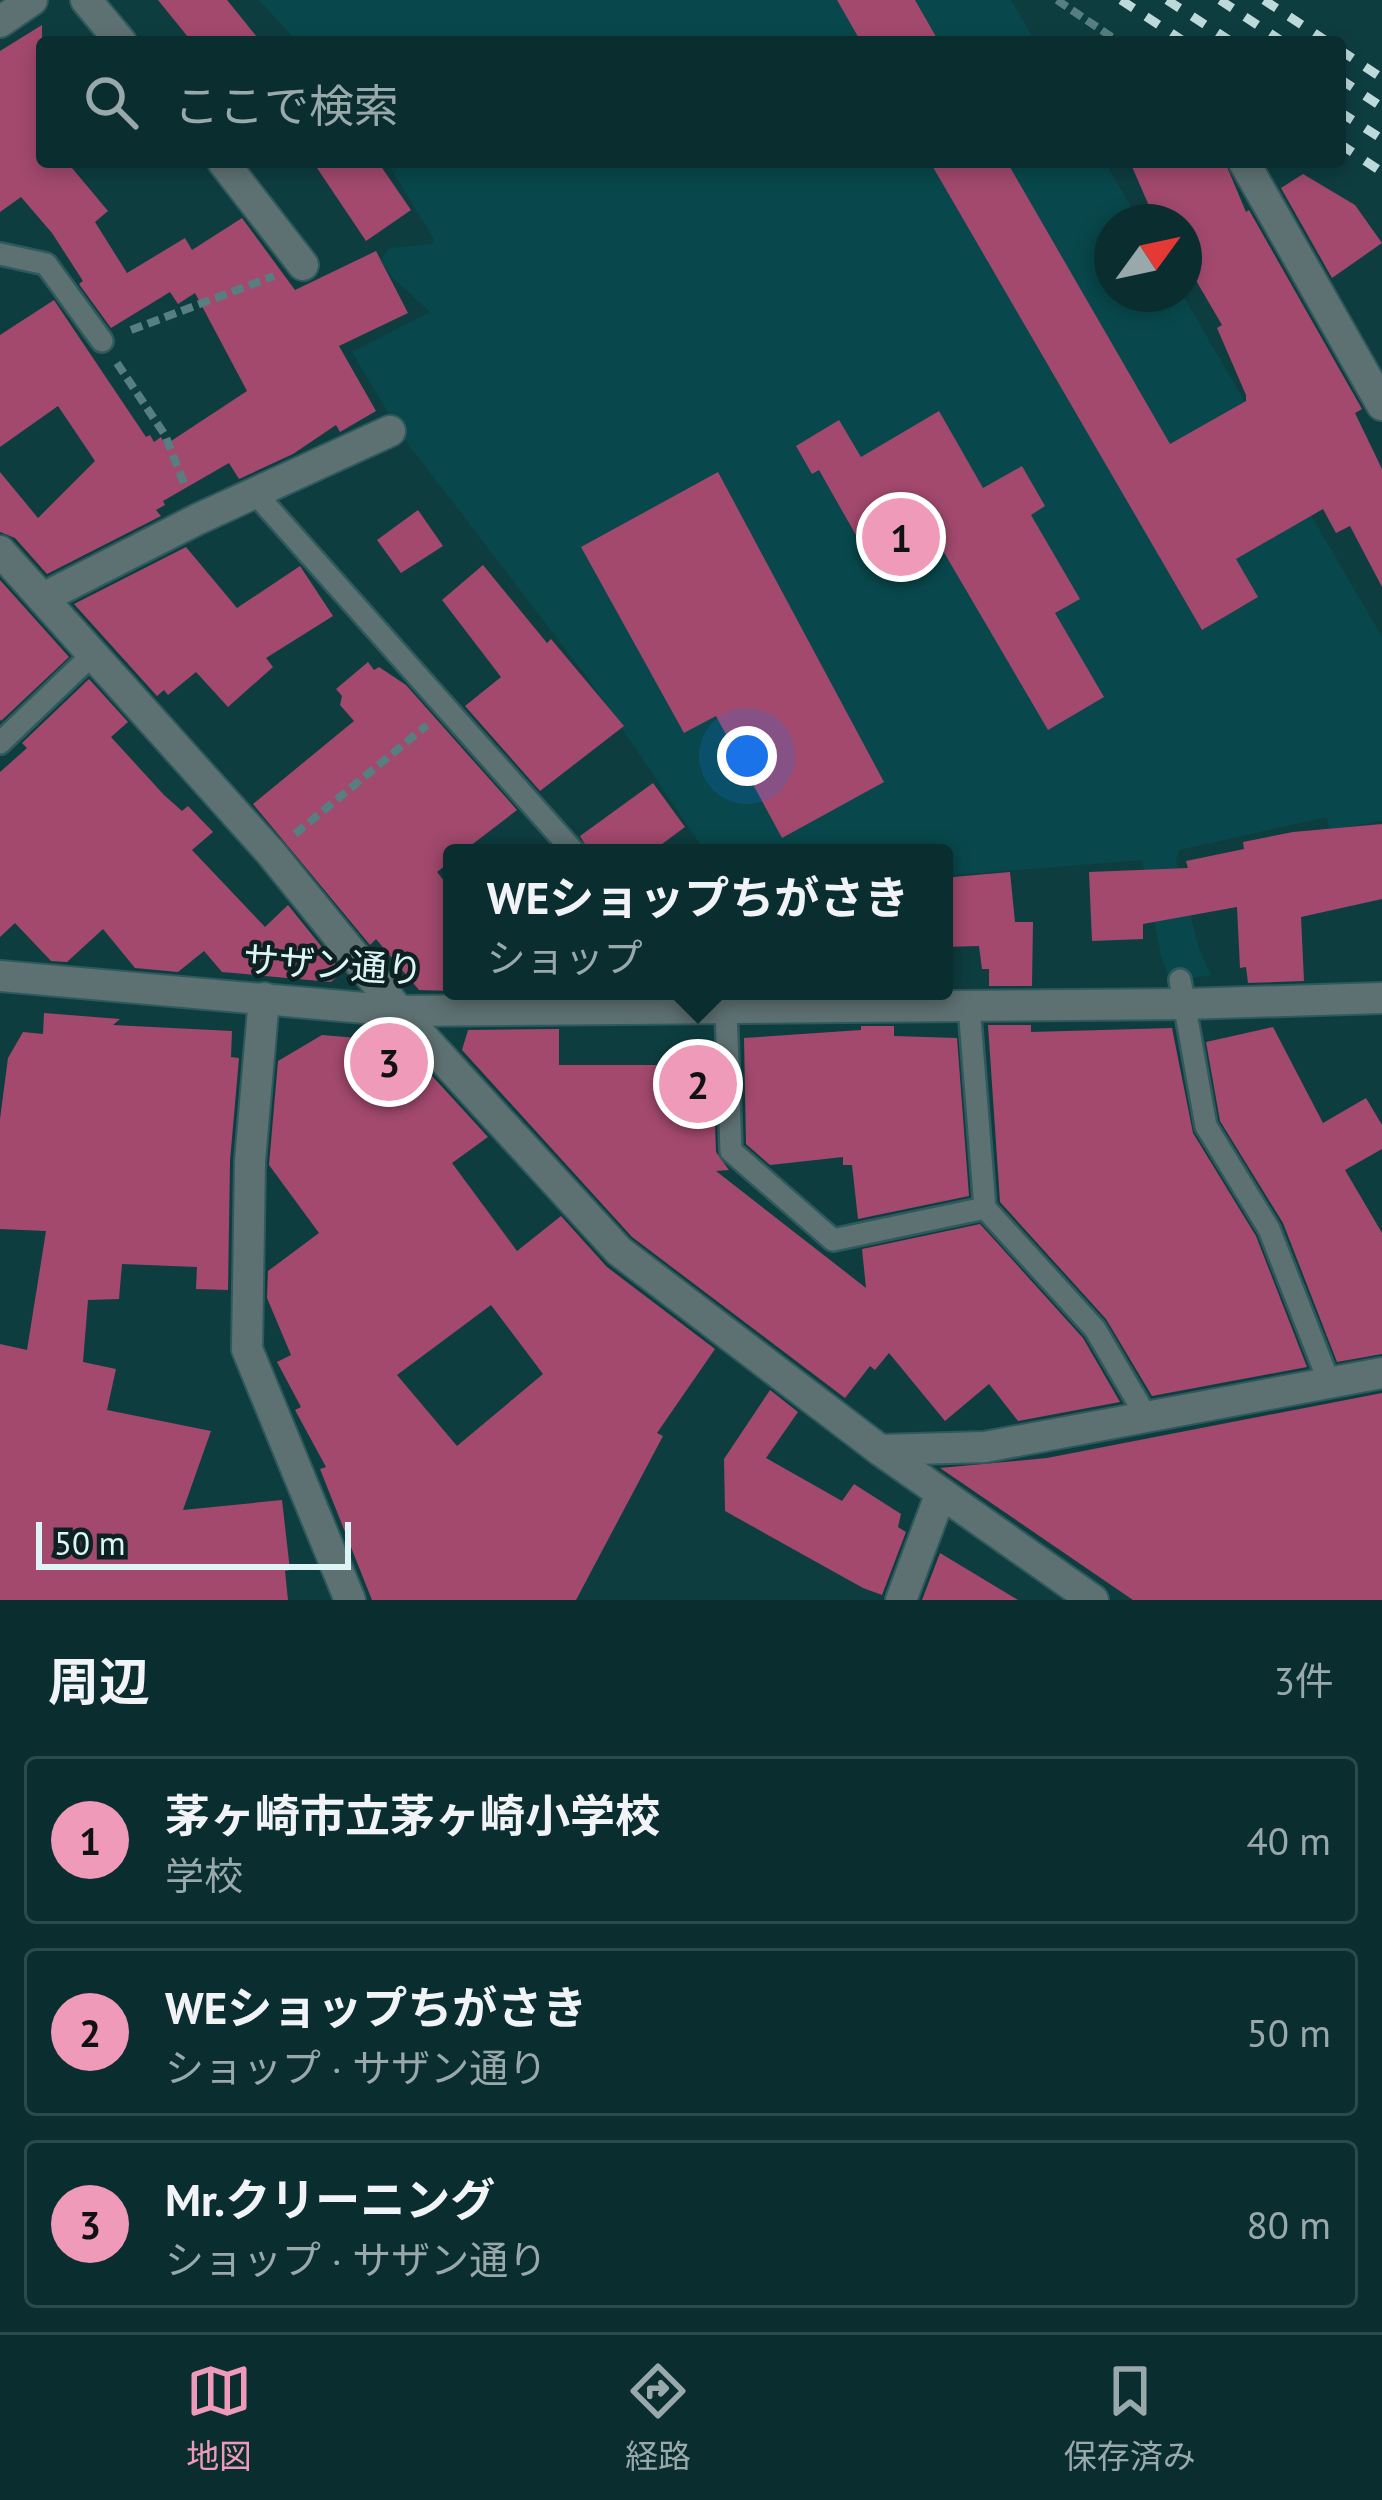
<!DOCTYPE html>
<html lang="ja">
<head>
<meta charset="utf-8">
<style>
  body { margin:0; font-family:"PT Sans","Noto Sans JP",sans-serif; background:#183a3c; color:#f1f3f6 }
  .compass { position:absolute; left:1094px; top:204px; width:108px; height:108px; border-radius:50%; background:#0a2e30; box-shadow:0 6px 18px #0003; rotate:57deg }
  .scale { position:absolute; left:36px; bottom:30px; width:315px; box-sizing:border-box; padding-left:12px; border:6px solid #ddf5f6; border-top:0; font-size:33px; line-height:42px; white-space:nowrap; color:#ddf5f6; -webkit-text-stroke:9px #0e2122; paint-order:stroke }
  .you { position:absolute; left:747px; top:756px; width:42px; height:42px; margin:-30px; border:9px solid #fff; border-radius:50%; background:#1a73e8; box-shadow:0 0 0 18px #1a73e833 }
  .badge { display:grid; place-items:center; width:78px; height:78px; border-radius:50%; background:#ef9ab8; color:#111; font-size:39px; font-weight:700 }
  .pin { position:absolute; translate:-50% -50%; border:6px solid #fff; box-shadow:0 3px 12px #0006 }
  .popup { position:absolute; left:443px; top:844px; width:510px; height:156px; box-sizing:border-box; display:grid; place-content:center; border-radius:12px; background:#0a2e30; filter:drop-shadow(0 3px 9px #0005); font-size:39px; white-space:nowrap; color:#99a8ab }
  .popup b { font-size:45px; color:#f1f3f6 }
  .popup::after { content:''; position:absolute; left:50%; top:100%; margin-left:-24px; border:24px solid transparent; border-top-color:#0a2e30 }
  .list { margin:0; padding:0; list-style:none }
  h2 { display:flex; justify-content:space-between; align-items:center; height:156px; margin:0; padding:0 48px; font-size:51px }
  h2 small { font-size:39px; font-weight:400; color:#99a8ab }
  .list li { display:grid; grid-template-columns:78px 1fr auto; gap:36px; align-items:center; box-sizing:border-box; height:168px; margin:0 24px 24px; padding:0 24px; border:3px solid #2a4a4c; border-radius:12px }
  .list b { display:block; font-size:45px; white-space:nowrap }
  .list p { margin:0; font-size:39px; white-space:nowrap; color:#99a8ab }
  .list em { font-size:39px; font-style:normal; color:#99a8ab }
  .icon { flex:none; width:66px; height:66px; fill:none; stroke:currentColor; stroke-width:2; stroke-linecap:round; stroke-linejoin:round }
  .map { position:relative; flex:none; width:1382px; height:1600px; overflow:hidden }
  .search { position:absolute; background:#0a2e30; box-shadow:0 6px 18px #0003; left:36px; right:36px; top:36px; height:132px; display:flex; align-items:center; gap:30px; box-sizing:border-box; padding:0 42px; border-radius:12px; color:#99a8ab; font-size:45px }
  .sheet { height:732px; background:#0a2e30 }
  nav { display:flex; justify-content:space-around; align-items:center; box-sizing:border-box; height:168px; border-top:3px solid #2a4a4c; background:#0a2e30; font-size:33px; color:#99a8ab }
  nav a { display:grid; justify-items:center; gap:6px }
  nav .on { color:#ef9ab8 }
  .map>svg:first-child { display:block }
</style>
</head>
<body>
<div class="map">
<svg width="1382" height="1600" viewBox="0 0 1382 1600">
  <rect width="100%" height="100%" fill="#0e3d40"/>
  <g fill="#08484c">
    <path d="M259,0H1011L1035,42H298Z"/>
    <path d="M387,162H1105L1140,222H1112V294H1182L1382,637V821L1329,830L1327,817L1179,850L1176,860L1200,952L1211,975L1171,981L1162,960L1142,860L944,876V853H706L590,681L402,436L352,352L430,312L392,277L381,260L389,248L432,244L434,239Z"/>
  </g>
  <g fill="#a2496d" fill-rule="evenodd">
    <path d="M158,0H227L261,42H192Z"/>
    <path d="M837,0H915L939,42H861Z"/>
    <path d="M42,25V162H67L108,211L95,222L127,273L185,238L192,250L242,218L295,290L376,251L408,313L339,346L376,411L340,432L336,425L293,454L239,479L229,463L163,501L165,505L156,510L161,516L47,574L15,538L0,532V472L38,518L95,461L58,406L0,447V335L54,300L146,437L150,435L154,442L161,437L165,445L247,391L195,293L178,304L170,292L111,328L79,284L83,281L52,233L21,197L0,212V51Z"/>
    <path d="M313,162H378L411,210L366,241Z"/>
    <path d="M930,162H1007L1170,444L1246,401V395L1217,328L1222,325L1184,260V222H1156L1130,162H1225L1246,212L1249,210L1362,409L1355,413L1382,469V587L1350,526L1336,533L1323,509L1236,559L1258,597L1202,630Z"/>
    <path d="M1303,174L1355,205L1382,243L1332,278L1281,188Z"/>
    <path d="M939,411L983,488L1022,466L1045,506L1031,515L1080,599L1055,613L1104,697L1048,730L915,503L857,537L819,470L812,474L796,446L839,420L861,457Z"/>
    <path d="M718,472L884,782L782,838L716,716L684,733L581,547Z"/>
    <path d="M418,510L443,546L401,573L377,540Z"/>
    <path d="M186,547L237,608L300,566L333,616L266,658L273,667L228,707L196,672L168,695L164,690L157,696L74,604Z"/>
    <path d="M483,565L547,643L551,639L624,726L540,791L465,706L501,677L442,600Z"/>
    <path d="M0,580L69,657L1,721L0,719Z"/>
    <path d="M368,662L374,670L379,667L406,685L517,810L461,853H452V860L437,872L452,891V991L419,990L376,939L370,945L253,804L354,721L340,705L342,696L336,689Z"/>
    <path d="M89,679L128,722L111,737L164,795L182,811L188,806L213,832L192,850L265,927L288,905L342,972L331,982L222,972L204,951L178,972L135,968L103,929L67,962L51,961L15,923L0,937V772L27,748L22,743Z"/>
    <path d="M653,783L685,827L650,853H590L580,836Z"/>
    <path d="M1382,824V899L1301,917L1304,981L1248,983L1246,967L1240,968L1237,907L1143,924V939L1092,941L1089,872L1188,868L1186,861L1244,849L1243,842L1293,832Z"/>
    <path d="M1010,872L1015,922H1033L1032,986H989V969H982L979,946L944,947V883H953V877Z"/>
    <path d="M44,1013L120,1019L113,1025L232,1031L231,1057L239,1058L230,1161L228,1290L196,1289L197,1267L122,1264L119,1299L88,1300L83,1362L116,1369L107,1410L211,1431L183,1510L282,1500L290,1570L285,1571L288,1600H0V1344L27,1350L46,1231L0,1229V1119L8,1058L23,1032L43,1034Z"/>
    <path d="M988,1025H1031V1032L1172,1028L1193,1133L1256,1236L1307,1367L1152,1396L1106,1319L1000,1202Z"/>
    <path d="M861,1026H894V1036L957,1038L969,1196L858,1219L852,1165H843V1157L770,1165L746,1144L744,1038L861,1030Z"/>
    <path d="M1273,1027L1323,1123L1366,1098L1382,1125V1149L1345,1170L1382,1233V1354L1337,1362L1283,1223L1220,1121L1206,1042Z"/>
    <path d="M559,1029V1065H713L716,1152L729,1170L716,1171L866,1288L862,1249L980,1224L1083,1338L1120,1402L1018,1421L989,1384L945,1421L889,1353L875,1370L870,1366L845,1398L632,1237L462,1050L468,1030Z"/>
    <path d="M322,1035L370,1039L412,1054L488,1137L452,1163L517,1251L561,1216L607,1267L715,1349L657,1433L663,1436L576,1600H372L320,1469L326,1467L295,1410L301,1407L277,1362L291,1355L267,1298L268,1271L319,1233L269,1165L278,1061ZM491,1305L543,1374L457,1446L397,1375Z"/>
    <path d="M770,1390L798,1412L766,1458L842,1501L854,1484L901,1514L898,1527L906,1532L882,1595L863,1588L725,1511L724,1459Z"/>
    <path d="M1382,1393V1600H1133L940,1468L1047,1458Z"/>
    <path d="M940,1553L1018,1600H922Z"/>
  </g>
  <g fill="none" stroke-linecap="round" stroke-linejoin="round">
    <defs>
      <g id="service">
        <path d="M0,254L46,264L102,341"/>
        <path d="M255,493L575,853"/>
        <path d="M0,743L93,654"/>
        <path d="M1180,980L1206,1126L1269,1229L1329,1382"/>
        <path d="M969,1006L985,1208L1095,1329L1146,1416"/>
        <path d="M726,1009L731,1151L833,1240L985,1208"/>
      </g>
      <g id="minor">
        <path d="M86,0L121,42"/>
        <path d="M0,22L32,0"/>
        <path d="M223,162L303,265"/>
        <path d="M1244,162L1382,405"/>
        <path d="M0,551L271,853L399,1011L619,1251L880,1450L1093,1600"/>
        <path d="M43,598L198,519L390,431"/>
        <path d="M264,998L250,1161L247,1349L350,1600"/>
        <path d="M399,1011L1184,1004L1382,998"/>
        <path d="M880,1450L985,1447L1382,1373"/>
        <path d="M901,1600L941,1493"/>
      </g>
      <path id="tertiary" d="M0,976L399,1011"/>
    </defs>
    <use href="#service" stroke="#2f5a5d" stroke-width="26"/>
    <use href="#minor" stroke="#2f5a5d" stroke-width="34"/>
    <use href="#tertiary" stroke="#2f5a5d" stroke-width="34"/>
    <g stroke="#577e80" stroke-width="8" stroke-dasharray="12 6" stroke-linecap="butt">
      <path d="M1057,0L1119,42"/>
      <path d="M131,330L274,276"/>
      <path d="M117,363L165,435L185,486"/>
      <path d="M295,834L427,725"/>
    </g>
    <use href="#service" stroke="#5e7172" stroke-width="21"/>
    <use href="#minor" stroke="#5e7172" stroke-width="30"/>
    <use href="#tertiary" stroke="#5e7172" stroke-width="30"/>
    <g stroke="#bdd9da" stroke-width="9" stroke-dasharray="15 15" stroke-linecap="butt">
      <path d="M1121,0L1185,42"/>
      <path d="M1167,0L1232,42"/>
      <path d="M1220,0L1283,42"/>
      <path d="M1264,0L1328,42"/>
      <path d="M1340,50L1382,78"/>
      <path d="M1340,79L1382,107"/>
      <path d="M1340,112L1382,139"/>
      <path d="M1340,144L1382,172"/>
    </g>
  </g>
  <g text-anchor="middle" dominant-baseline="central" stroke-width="9" stroke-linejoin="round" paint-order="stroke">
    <g font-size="36" fill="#ddf5f6" stroke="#0e2122">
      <text transform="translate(333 964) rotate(4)">サザン通り</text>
    </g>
  </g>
</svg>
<svg class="compass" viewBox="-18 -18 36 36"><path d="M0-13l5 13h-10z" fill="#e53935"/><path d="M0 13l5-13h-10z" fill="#99a8ab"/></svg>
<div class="scale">50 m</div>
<div class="you"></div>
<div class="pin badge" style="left:901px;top:537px">1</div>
<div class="pin badge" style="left:698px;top:1084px">2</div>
<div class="popup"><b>WEショップちがさき</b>ショップ</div>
<div class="pin badge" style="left:389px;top:1062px">3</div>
<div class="search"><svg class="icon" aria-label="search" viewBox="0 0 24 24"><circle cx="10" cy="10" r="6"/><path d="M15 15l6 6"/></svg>ここで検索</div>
</div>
<section class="sheet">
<h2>周辺<small>3件</small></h2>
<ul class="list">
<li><span class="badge">1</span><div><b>茅ヶ崎市立茅ヶ崎小学校</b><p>学校</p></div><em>40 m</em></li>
<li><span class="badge">2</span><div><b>WEショップちがさき</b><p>ショップ · サザン通り</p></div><em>50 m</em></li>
<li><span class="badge">3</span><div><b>Mr.クリーニング</b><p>ショップ · サザン通り</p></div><em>80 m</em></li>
</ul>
</section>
<nav>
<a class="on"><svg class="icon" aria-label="map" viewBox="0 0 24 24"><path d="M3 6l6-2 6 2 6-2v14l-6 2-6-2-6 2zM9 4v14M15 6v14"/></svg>地図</a>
<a><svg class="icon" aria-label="directions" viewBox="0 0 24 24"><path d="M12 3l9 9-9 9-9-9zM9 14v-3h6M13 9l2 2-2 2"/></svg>経路</a>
<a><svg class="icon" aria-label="saved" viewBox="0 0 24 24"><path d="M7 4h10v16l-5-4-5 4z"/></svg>保存済み</a>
</nav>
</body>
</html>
